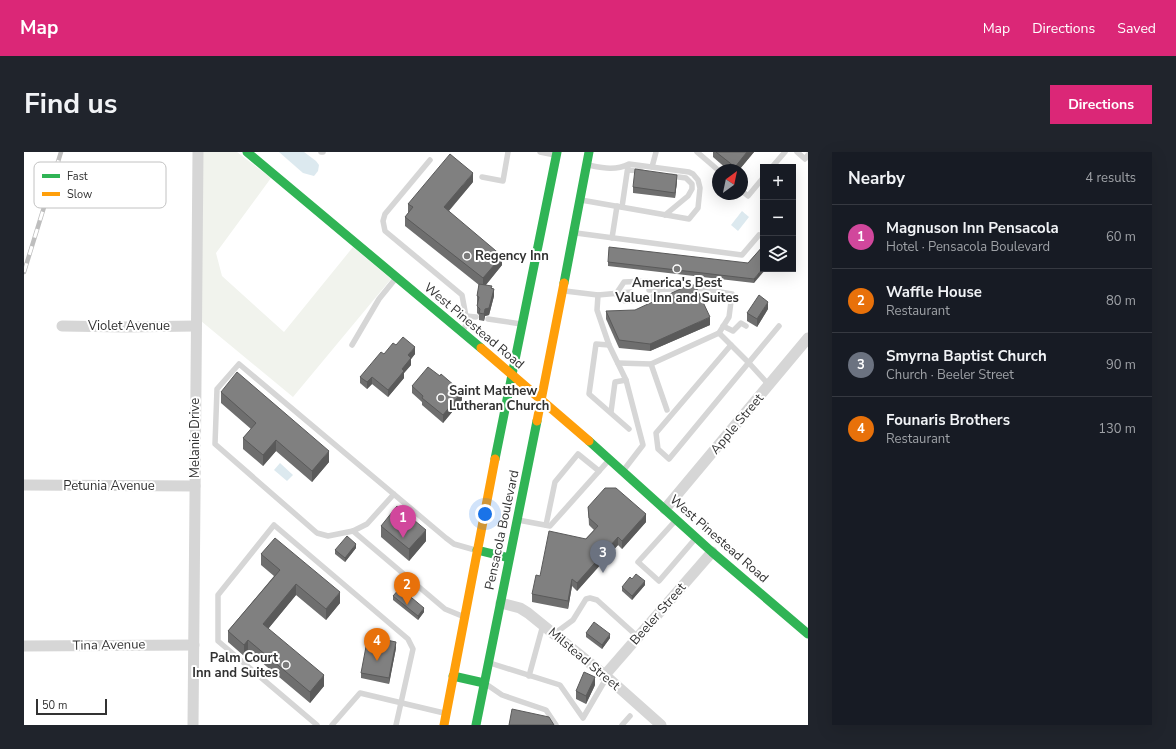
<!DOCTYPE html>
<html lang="en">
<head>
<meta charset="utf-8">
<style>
  body { margin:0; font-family:"Nunito Sans",sans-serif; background:#20242c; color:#f1f3f6 }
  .controls { position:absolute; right:12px; top:12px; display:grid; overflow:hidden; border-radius:0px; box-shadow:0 4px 16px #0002 }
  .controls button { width:36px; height:36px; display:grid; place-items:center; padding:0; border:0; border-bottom:1px solid #363941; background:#171b24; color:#f1f3f6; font:20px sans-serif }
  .compass { position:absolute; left:688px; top:12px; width:36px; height:36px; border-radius:50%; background:#171b24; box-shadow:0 4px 16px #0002; rotate:33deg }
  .scale { position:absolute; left:12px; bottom:10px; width:71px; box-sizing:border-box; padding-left:4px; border:2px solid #323232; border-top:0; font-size:11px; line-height:14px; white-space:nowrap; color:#323232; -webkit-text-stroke:3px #fff; paint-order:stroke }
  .you { position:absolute; left:461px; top:362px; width:14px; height:14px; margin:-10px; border:3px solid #fff; border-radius:50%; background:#1a73e8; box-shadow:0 0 0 6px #1a73e833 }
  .badge { display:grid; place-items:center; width:26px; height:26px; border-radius:50%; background:#db2777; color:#fff; font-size:13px; font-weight:700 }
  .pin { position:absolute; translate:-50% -33px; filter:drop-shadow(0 1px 2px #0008) }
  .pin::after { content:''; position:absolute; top:21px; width:14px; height:12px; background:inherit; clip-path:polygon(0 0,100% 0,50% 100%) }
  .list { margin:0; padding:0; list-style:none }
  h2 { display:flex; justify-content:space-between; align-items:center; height:52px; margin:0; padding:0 16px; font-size:17px }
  h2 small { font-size:13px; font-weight:400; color:#9ea1a6 }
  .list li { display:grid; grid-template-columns:26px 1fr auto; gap:12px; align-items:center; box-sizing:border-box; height:64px; padding:0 16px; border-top:1px solid #363941 }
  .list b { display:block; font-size:15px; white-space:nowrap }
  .list p { margin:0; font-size:13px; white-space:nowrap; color:#9ea1a6 }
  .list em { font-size:13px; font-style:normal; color:#9ea1a6 }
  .icon { flex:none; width:22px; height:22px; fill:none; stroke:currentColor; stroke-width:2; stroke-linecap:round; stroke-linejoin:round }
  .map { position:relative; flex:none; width:784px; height:573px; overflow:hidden; border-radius:0px }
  header { display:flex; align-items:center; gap:24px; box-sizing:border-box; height:56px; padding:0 20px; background:#db2777; color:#fff }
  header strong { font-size:19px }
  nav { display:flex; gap:22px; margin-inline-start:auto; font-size:14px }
  .intro { display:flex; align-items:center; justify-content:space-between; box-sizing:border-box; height:96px; padding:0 24px }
  h1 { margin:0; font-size:28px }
  .button { padding:10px 18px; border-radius:0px; background:#db2777; color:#fff; font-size:14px; font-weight:700 }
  main { display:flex; gap:24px; padding:0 24px }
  aside { flex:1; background:#171b24; border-radius:0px; box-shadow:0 4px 16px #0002 }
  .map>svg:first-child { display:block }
</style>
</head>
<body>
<header>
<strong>Map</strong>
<nav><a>Map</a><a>Directions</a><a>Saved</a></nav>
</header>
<div class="intro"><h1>Find us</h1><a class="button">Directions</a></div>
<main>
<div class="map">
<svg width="784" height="573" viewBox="0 0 784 573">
  <rect width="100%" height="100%" fill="#fff"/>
  <path fill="#f1f3ed" d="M179,0H213L247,26L192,101L198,124L260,180L329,95L367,127L269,245L177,169Z"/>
  <g fill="#dce9ef">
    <path d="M255,0H280L292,9L295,13L294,19L290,24L279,21Z"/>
    <path d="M718,59L725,65L714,79L707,73Z"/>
    <path d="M256,311L269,323L263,329L250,318Z"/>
  </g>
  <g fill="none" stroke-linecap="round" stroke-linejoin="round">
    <g stroke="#d6d6d6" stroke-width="5.5">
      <path d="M297,0H299"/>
      <path d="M516,0L531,3"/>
      <path d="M673,0L694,18"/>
      <path d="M773,0L781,7L784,3"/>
      <path d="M406,8L361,62L359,69L361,79L438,143L443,170L439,179"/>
      <path d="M628,15L632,0"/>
      <path d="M748,15L761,0"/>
      <path d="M604,18L617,19"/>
      <path d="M458,25L479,29L484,0"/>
      <path d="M718,39L724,44L739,26"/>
      <path d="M557,48L665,67L674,56L676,36L674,28L669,22L665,20L605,12C591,19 579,16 564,13"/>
      <path d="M598,55L604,14"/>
      <path d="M641,63L664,44L668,37V32L662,26L647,24"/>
      <path d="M552,81L718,103L735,83"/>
      <path d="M588,86L593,54"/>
      <path d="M541,139L574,143L607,140"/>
      <path d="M592,142L600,130L622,129L635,136"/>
      <path d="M592,142L601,149H611"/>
      <path d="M574,143L573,158L585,193L602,228L591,230L587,260"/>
      <path d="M628,146L635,137"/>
      <path d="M442,164L452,165"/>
      <path d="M464,167L497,172"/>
      <path d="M699,174L709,179L717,171L722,174"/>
      <path d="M695,181L725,211L745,233"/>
      <path d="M328,193L355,147L372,126"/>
      <path d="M585,193L572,192L565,242L605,277"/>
      <path d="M707,193L632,281L634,297L645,307L755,174"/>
      <path d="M594,211L627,212L695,181L705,165L708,142L673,136L625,138"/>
      <path d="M627,212L643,258"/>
      <path d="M599,319L619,293L602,228"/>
      <path d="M370,342L343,372L329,379L304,384L293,381L191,292L193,237L215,212L422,386L430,392L451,398"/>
      <path d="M494,368L526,374L585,308"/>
      <path d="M652,368L614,410L635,429L671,387"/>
      <path d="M522,373L531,330L554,302L575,319"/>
      <path d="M329,379L421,457L438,464"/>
      <path d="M530,482L549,468L562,447L566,446L573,448L614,485"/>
      <path d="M466,511L536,533L559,566L583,525"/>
      <path d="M505,524L519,473"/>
      <path d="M462,532L478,543L522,558L532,573"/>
      <path d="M293,573L194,489V443L250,373L384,487L389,497L372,573"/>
      <path d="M308,573L336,541L420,561"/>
      <path d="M598,573L606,564"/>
    </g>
    <g stroke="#d6d6d6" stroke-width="11">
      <path d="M38,174L101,175L172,174"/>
      <path d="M0,333L171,334"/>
      <path d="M641,357L784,186"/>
      <path d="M477,451L496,456L504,461L583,525L637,573"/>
      <path d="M0,494L170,493"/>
      <path d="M580,524L688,400"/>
      <path d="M169,573L174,0"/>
    </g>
    <g stroke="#30b455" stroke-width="9">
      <path d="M223,0L457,196"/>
      <path d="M540,131L565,0"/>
      <path d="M565,289L688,400L784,482"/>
      <path d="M471,307L533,0"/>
      <path d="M453,398L485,406"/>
      <path d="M429,524L460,531"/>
      <path d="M452,573L513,269"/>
    </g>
    <g stroke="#ff9f0a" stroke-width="9">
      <path d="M457,196L565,289"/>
      <path d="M513,269L540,131"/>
      <path d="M420,573L471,307"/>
    </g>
    <defs>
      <path id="rail" d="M0,120L37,0"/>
    </defs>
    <use href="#rail" stroke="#bebebe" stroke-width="4.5"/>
    <use href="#rail" stroke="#fff" stroke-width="3" stroke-dasharray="9" stroke-linecap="butt"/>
  </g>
  <g fill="#6e6e6e">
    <path d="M689,0H730L715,18H704L689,5Z"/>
    <path d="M653,29L651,46L609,41V35Z"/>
    <path d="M449,30L425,59L478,113L462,133L468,136L470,144L465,163L461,164L460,169L455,168V163L453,161V144L455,133L381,74V65L384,61V52Z"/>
    <path d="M739,94L730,131L584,114V110L724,111Z"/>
    <path d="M744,157L733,175L723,169V161Z"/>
    <path d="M582,159L686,173L626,199L595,196L582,167Z"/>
    <path d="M372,193L391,202L387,207V213L380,221V226L364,245L348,232L343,237L336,231V225L360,202Z"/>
    <path d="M388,234L438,248L419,271L398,253V250L388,241Z"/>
    <path d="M197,240L305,310L288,330L252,299L239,314L219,297V286L227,277L197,251Z"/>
    <path d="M564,355L622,370L598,397L594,393L553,439L548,434L544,457L508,450V442L570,378L565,373Z"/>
    <path d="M357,374L402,389L385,409L357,385Z"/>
    <path d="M332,396L321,410L311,402V398Z"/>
    <path d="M237,402L316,451L302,468L272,443L244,477L300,534L286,551L224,499L220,504L204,490V479L250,424L237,413Z"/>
    <path d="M621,433L608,448L598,439V435Z"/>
    <path d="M369,444L400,460L394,468L369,448Z"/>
    <path d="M562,481L586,486L578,497L562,485Z"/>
    <path d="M372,496L365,532L337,526V521Z"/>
    <path d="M571,533L562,552L552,547V539Z"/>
  </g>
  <g fill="#5a5a5a">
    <path d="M723,0H730L715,18H711V15Z"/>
    <path d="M449,21V30L420,64V55Z"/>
    <path d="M653,23V29L651,46V41Z"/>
    <path d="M478,104V113L459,136V126Z"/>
    <path d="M739,116V117H742L730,131V127Z"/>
    <path d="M470,137V144L465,163L461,164L460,169V162L461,157Z"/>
    <path d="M744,150V157L733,175V167Z"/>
    <path d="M686,165V173L626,199V192Z"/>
    <path d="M391,195V202L387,207V213L380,221V226L364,245V238L378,217L384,203Z"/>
    <path d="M348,225V232L343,237V230Z"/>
    <path d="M438,240V248L419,271V263Z"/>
    <path d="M252,288V299L239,314V303Z"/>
    <path d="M305,299V310L288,330V319Z"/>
    <path d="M622,362V370L598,397V389Z"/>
    <path d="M402,378V389L385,409V397Z"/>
    <path d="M594,385V393L553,439V431Z"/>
    <path d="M332,392V396L321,410V406Z"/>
    <path d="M548,427V434L544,457V449Z"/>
    <path d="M621,429V433L608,448V444Z"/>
    <path d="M272,432V443L239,483V472Z"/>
    <path d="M316,440V451L302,468V457Z"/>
    <path d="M400,456V460L394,468V464Z"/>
    <path d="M586,482V486L578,497V493Z"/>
    <path d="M224,488V499L220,504V493Z"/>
    <path d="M372,490V496L365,532V526Z"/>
    <path d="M300,523V534L286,551V540Z"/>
    <path d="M571,525V533L562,552V544Z"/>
  </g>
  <g fill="#808080" stroke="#5a5a5a">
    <path d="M692,0H723L711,15Z"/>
    <path d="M426,2L449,21L420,55L478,104L459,126L381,65L389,55L384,52Z"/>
    <path d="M611,17L653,23L651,41L609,35Z"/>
    <path d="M739,94V116L730,127L584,110L585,95L724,111Z"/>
    <path d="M455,132L468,134L467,136L470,137L465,156L461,157L460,162L455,161L456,157L453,154L455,145L453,144Z"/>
    <path d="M665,133H671L686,165L626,192L595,188L582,159L611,158Z"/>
    <path d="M735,143L744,150L733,167L723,161Z"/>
    <path d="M379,185L391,195L384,203L387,206L378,217L380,219L364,238L348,225L343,230L336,225L357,200L360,202L369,191L372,193Z"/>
    <path d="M404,215L416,224L417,222L438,240L419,263L398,246L399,244L388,234Z"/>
    <path d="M213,220L305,299L288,319L252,288L239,303L219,286L232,271L197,240Z"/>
    <path d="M581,336H592L622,362L598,389L594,385L553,431L548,427L544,449L508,442L512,423L516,424L525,379L562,387L574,374L565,366L564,355Z"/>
    <path d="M373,354L402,378L385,397L357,374Z"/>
    <path d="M323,384L332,392L321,406L311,398Z"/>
    <path d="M251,386L316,440L302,457L272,432L239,472L300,523L286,540L224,488L220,493L204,479L256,418L237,402Z"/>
    <path d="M612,422L621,429L608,444L598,435L606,425L608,427Z"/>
    <path d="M376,436L400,456L394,464L369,444Z"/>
    <path d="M570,470L586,482L578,493L562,481Z"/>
    <path d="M344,484L372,490L365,526L337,521Z"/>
    <path d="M560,520L571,525L562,544L552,539Z"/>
    <path d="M488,557L525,565L530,573H485Z"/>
  </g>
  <g fill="#7a7a7a" stroke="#fff" stroke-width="1.5">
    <circle cx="443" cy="104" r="4"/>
    <circle cx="653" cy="117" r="4"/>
    <circle cx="417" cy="246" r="4"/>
    <circle cx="262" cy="513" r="4"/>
  </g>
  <g text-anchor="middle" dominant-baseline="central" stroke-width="4" stroke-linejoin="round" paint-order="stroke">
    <g font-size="13" font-weight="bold" fill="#323232" stroke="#fff" text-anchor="start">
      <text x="451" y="104">Regency Inn</text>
      <text x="653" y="131" text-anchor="middle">America's Best<tspan x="653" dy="15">Value Inn and Suites</tspan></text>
      <text x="425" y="239">Saint Matthew<tspan x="425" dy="15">Lutheran Church</tspan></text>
      <text x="254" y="506" text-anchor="end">Palm Court<tspan x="254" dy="15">Inn and Suites</tspan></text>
    </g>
    <g font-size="13" fill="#323232" stroke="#fff">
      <text x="105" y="174">Violet Avenue</text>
      <text transform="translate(450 174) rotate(40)">West Pinestead Road</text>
      <text transform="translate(713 272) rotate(-50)">Apple Street</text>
      <text transform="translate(171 286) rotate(-90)">Melanie Drive</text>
      <text x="85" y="334">Petunia Avenue</text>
      <text transform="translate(478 378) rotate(-78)">Pensacola Boulevard</text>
      <text transform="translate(695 387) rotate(41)">West Pinestead Road</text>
      <text transform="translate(634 462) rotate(-49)">Beeler Street</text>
      <text transform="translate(85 493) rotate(-1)">Tina Avenue</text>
      <text transform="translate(560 507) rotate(40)">Milstead Street</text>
    </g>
  </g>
  <rect x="10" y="10" width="132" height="46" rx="6" fill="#fff" stroke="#c2c2c2" stroke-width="1"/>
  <rect x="18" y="22" width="18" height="4" fill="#30b455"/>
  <rect x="18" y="40" width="18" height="4" fill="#ff9f0a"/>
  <g font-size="11" fill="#323232">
    <text x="43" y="28">Fast</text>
    <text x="43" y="46">Slow</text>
  </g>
</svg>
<div class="controls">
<button>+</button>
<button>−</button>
<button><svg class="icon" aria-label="layers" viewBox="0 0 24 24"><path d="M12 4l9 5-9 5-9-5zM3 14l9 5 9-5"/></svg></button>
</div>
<svg class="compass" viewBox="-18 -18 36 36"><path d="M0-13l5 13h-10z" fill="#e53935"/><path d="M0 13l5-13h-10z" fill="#9ea1a6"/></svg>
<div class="scale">50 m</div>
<div class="you"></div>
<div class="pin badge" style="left:379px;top:386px;background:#d1479c">1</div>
<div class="pin badge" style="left:383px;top:453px;background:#e8710a">2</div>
<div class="pin badge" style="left:579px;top:421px;background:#6b7280">3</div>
<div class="pin badge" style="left:353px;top:509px;background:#e8710a">4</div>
</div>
<aside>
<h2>Nearby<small>4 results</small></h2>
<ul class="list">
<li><span class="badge" style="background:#d1479c">1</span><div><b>Magnuson Inn Pensacola</b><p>Hotel · Pensacola Boulevard</p></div><em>60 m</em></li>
<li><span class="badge" style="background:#e8710a">2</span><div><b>Waffle House</b><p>Restaurant</p></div><em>80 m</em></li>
<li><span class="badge" style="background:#6b7280">3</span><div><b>Smyrna Baptist Church</b><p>Church · Beeler Street</p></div><em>90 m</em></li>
<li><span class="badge" style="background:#e8710a">4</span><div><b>Founaris Brothers</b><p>Restaurant</p></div><em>130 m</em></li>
</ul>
</aside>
</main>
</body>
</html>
